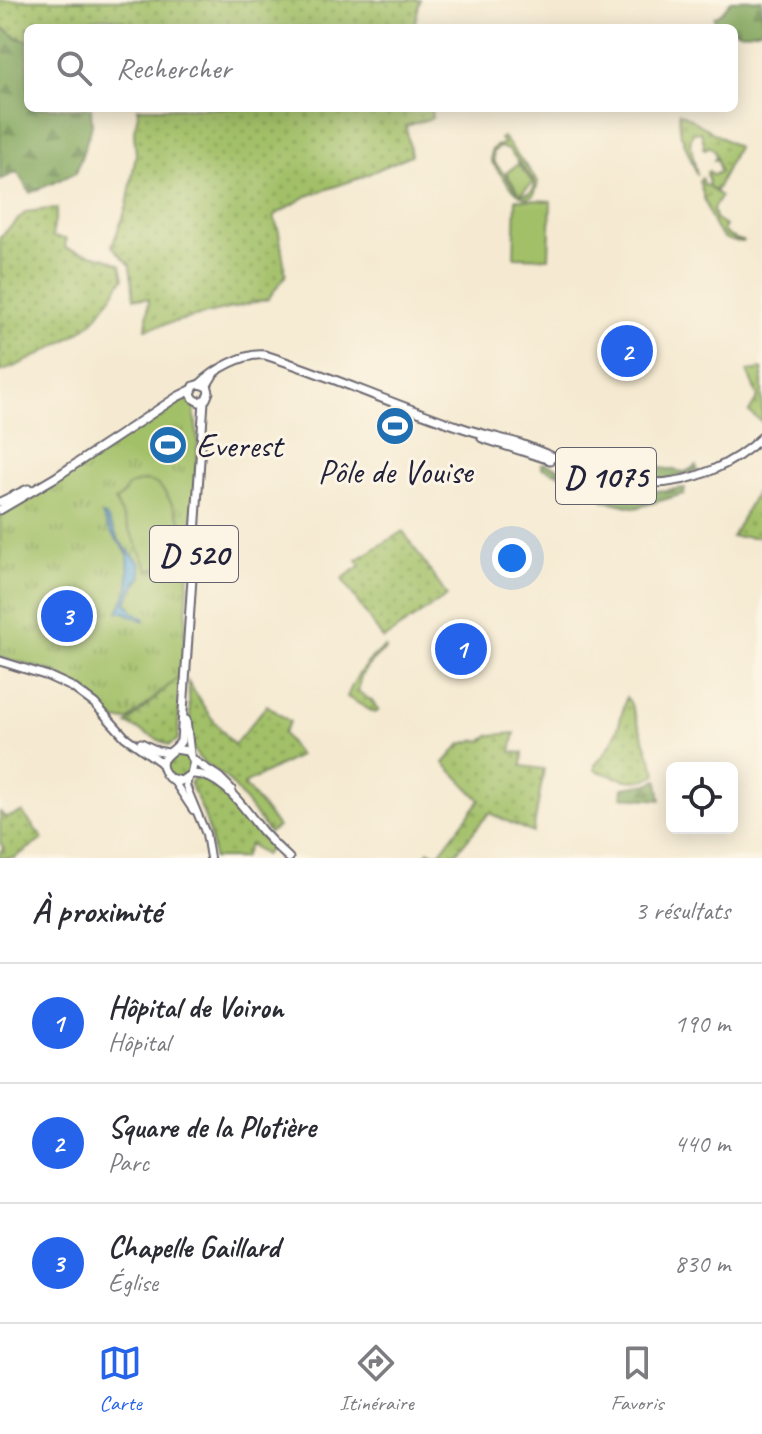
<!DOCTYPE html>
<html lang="fr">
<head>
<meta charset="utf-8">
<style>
  body { margin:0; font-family:Caveat,sans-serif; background:#f7f7f7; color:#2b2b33 }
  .controls { position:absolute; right:24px; bottom:24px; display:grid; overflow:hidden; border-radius:12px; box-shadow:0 4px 20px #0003 }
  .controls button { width:72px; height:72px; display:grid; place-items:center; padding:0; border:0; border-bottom:2px solid #e1e1e2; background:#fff; color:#2b2b33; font:40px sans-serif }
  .you { position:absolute; left:512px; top:558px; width:28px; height:28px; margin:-20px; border:6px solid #fff; border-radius:50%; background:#1a73e8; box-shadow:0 0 0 12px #1a73e833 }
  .badge { display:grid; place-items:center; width:52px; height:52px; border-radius:50%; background:#2563eb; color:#fff; font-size:26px; font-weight:700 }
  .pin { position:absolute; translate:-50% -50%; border:4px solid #fff; box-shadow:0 2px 8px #0006 }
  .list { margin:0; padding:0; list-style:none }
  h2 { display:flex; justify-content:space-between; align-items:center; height:104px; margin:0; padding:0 32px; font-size:34px }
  h2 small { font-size:26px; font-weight:400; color:#7c7c81 }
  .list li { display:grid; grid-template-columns:52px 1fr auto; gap:24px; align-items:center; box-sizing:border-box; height:120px; padding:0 32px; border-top:2px solid #e1e1e2 }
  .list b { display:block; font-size:30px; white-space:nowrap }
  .list p { margin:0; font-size:26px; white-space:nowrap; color:#7c7c81 }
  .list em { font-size:26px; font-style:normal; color:#7c7c81 }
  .icon { flex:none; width:44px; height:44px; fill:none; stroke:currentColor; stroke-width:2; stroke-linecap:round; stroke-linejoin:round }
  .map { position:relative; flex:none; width:762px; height:858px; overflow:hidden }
  .search { position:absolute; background:#fff; box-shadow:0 4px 20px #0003; left:24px; right:24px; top:24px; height:88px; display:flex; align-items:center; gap:20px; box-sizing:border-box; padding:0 28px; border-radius:12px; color:#7c7c81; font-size:30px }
  .sheet { height:464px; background:#fff }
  nav { display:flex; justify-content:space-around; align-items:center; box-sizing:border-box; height:112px; border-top:2px solid #e1e1e2; background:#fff; font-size:22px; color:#7c7c81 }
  nav a { display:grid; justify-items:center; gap:4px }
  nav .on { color:#2563eb }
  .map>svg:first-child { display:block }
</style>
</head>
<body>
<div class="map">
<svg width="762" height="858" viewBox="0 0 762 858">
  <defs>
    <pattern id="grass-dots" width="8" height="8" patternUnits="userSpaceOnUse" patternTransform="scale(2)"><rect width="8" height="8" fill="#a2c067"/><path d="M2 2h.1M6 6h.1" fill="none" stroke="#849c56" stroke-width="1.8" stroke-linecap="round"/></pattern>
    <pattern id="forest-firs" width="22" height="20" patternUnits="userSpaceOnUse" patternTransform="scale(2)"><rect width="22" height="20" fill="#81a65c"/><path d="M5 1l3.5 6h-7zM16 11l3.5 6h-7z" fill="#69874d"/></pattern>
    <pattern id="park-tufts" width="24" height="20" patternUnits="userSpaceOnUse" patternTransform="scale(2)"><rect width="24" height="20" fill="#a2c067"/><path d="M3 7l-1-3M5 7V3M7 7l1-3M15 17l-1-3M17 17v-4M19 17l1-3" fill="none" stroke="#849c56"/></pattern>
    <pattern id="water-ripples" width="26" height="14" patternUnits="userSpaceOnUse" patternTransform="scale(2)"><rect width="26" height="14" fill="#5fabd8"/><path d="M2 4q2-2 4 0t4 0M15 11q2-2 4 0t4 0" fill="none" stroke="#4e8bb0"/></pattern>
  </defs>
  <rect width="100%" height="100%" fill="#fcf5e5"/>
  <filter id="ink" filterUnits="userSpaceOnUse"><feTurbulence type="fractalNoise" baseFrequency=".0125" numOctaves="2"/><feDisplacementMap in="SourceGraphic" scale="16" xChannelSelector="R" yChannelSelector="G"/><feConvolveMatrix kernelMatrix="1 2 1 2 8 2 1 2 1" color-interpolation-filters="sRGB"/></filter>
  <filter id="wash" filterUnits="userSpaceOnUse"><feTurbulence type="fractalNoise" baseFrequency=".006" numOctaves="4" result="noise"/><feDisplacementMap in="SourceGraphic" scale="32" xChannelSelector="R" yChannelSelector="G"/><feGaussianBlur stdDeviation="1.8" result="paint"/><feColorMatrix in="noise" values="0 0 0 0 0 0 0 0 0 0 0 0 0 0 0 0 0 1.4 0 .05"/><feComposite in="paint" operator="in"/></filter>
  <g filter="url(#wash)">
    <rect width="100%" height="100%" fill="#f5ead1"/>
    <g fill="url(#grass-dots)" stroke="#627151" stroke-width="2">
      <path d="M0,0H420L414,28H126L124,21C107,16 94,17 78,25L77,28H28V41L18,38L0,26Z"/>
      <path d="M137,108H431L432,118L406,126L411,155L357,179L307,196L274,216L279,232L286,275L268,299L146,329L149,299L134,298L130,265L112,246L127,206L136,154L134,134L138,113Z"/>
      <path d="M679,112L737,147L716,191L709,188L721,196L713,209L715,218L725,226L723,231L728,236L744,242C737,241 730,242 724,238C711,229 704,196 699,181L702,178L704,185L709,186L707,172L709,171L713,175L720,172L717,159L714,160L716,157L714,150L708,146L706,149L703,148L704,144L701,132L693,133L690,142L697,175L680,132Z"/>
      <path d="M57,208L52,237L66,239L65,248L107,258L121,265L124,278C114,292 105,307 94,320C79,336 22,365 0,372V237L26,212Z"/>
      <path d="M762,369V422L749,412L758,397L747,371Z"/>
      <path d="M762,481V537H732Z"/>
      <path d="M403,531L447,596L383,639L342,579L361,565L357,560Z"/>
      <path d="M385,647L386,649C373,660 356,674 359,692L373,702V703L379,710L375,713L347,697C355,676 367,660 385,647Z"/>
      <path d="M180,675L178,740L169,745L127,724Z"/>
      <path d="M188,682L210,716L234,745L267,705L290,722L283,733L299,756L244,784L278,827L269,833C256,816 244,798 229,781C216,767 203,769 192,747Z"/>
      <path d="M626,697L630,702L657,774C637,788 616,777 595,770V765C616,742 619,727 626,697Z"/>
      <path d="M515,733L511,752L523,753L522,766L544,769L533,833L489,813L452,858H424L429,851L438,855L480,800L444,763L461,744L476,740L482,741L491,735Z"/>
      <circle cx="178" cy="765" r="13"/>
      <path d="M199,777L219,789L271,848L264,855L250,844L243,858H213C212,832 202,807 190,784L193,779Z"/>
      <path d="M0,812L6,818L22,812L43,839L14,858H0V852L4,848L0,842Z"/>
    </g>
    <g fill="url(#forest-firs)" stroke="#52644c" stroke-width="2">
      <path d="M732,0H762V29C754,32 742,35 734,30V28H730L714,20V17L722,12Z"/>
      <path d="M0,26L18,38L28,41V108H91L92,125L76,173L30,193L17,172L0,180Z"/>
      <path d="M558,454L614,465L650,466L685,472L696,466L698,471L663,480L618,475L557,456Z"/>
      <path d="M544,463L594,481L643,492L685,488L684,494L636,508L603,500L601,491L597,488L542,468L541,465Z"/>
      <path d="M658,780L661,800L622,797L623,788L648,784Z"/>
    </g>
    <path fill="url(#park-tufts)" stroke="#627151" stroke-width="2" d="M188,399L194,407L198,442L182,674L129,720L116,721L72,682L51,671L0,657V513L139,424L182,400Z"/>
    <g fill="#a2c067" stroke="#627151" stroke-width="2" fill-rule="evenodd">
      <path d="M503,137L538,181C533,223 500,174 491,161V151L496,146L504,144L500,139ZM499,147L509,150L534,181C536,190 530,196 521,193L533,183L518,164L506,173L519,192L494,162L493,152Z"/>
      <path d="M516,199L551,201L549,258L514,257Z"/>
      <path d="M142,481C149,481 153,481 159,486C167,492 188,531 188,541C189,546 186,554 183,559C175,571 161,565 149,570L115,501L121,497L128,486Z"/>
    </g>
    <path fill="url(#water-ripples)" stroke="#40668a" stroke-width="2" d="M102,515L106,516L120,542L140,563L142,576L133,588L126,603L130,606L132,611L145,619L144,621L124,612H118L129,588L128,554L110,531Z"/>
  </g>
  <g filter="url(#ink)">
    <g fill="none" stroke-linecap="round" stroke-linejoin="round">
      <defs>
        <g id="secondary">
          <path d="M188,778L186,786L206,834L210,858"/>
          <path d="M173,780L193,810"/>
        </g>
        <g id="primary">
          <path d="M200,384C214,370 245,352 265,355C331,376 394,405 460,427C479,434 499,437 518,443C562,459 605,483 652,483C692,483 733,465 762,437"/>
          <path d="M207,387L200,384L194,386L191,394L194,399L199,402L206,399L209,392L207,385L213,375"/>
          <path d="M482,438L550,460"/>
          <path d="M0,502L28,489"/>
          <path d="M0,510L56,477L177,397L191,390"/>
          <path d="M0,661L48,676L72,687L95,704L125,737L162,763"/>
          <path d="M186,720L190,754"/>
          <path d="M141,743L157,751L168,753"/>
          <path d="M175,749L187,751L194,761L191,774L181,781L169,778C151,757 173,755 181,741L204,401"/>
          <path d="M194,761L219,777L231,789"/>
          <path d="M191,774C222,772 245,810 262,831C271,841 280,850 289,858"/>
        </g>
      </defs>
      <use href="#secondary" stroke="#6c6870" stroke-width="10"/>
      <use href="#primary" stroke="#6c6870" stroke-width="11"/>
      <use href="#secondary" stroke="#fff" stroke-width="6"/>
      <use href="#primary" stroke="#fff" stroke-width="7"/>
    </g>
  </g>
  <defs>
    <symbol id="stadium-disc" viewBox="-11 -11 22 22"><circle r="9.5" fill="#1f6fb2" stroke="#fcf5e5"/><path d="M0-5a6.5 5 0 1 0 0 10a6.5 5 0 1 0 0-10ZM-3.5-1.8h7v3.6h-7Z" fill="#fff"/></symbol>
  </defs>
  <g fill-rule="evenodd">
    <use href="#stadium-disc" x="373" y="404" width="44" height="44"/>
    <use href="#stadium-disc" x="146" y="423" width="44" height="44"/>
  </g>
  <g text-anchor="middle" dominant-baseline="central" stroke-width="6" stroke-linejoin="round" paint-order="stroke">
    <g fill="#fcf5e5" stroke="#63616e" stroke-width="2">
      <rect x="556" y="448" width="100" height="56" rx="6"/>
      <rect x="150" y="526" width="88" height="56" rx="6"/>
    </g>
    <g font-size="32" font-weight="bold" fill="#22223b">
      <text x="606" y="476">D 1075</text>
      <text x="194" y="554">D 520</text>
    </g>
    <g font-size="34" fill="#22223b" stroke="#fcf5e5" text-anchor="start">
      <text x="196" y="445">Everest</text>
      <text x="395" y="471" text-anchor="middle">Pôle de Vouise</text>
    </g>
  </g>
</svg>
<div class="controls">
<button><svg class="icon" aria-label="locate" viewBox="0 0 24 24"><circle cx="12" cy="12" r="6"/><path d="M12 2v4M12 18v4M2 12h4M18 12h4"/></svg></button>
</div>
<div class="you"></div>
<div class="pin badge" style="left:461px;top:649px">1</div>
<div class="pin badge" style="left:627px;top:351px">2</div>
<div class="pin badge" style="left:67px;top:616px">3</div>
<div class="search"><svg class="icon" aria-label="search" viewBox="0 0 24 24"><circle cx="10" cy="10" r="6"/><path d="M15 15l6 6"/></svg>Rechercher</div>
</div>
<section class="sheet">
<h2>À proximité<small>3 résultats</small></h2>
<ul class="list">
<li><span class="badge">1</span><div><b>Hôpital de Voiron</b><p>Hôpital</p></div><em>190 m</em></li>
<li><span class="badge">2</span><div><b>Square de la Plotière</b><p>Parc</p></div><em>440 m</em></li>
<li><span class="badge">3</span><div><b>Chapelle Gaillard</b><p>Église</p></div><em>830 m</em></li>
</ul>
</section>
<nav>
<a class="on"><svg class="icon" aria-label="map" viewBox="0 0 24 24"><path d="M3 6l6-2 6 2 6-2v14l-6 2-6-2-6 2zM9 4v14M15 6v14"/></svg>Carte</a>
<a><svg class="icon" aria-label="directions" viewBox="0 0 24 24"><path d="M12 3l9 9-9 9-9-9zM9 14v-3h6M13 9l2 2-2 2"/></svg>Itinéraire</a>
<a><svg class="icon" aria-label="saved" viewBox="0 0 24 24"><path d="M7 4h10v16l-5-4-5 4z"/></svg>Favoris</a>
</nav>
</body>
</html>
